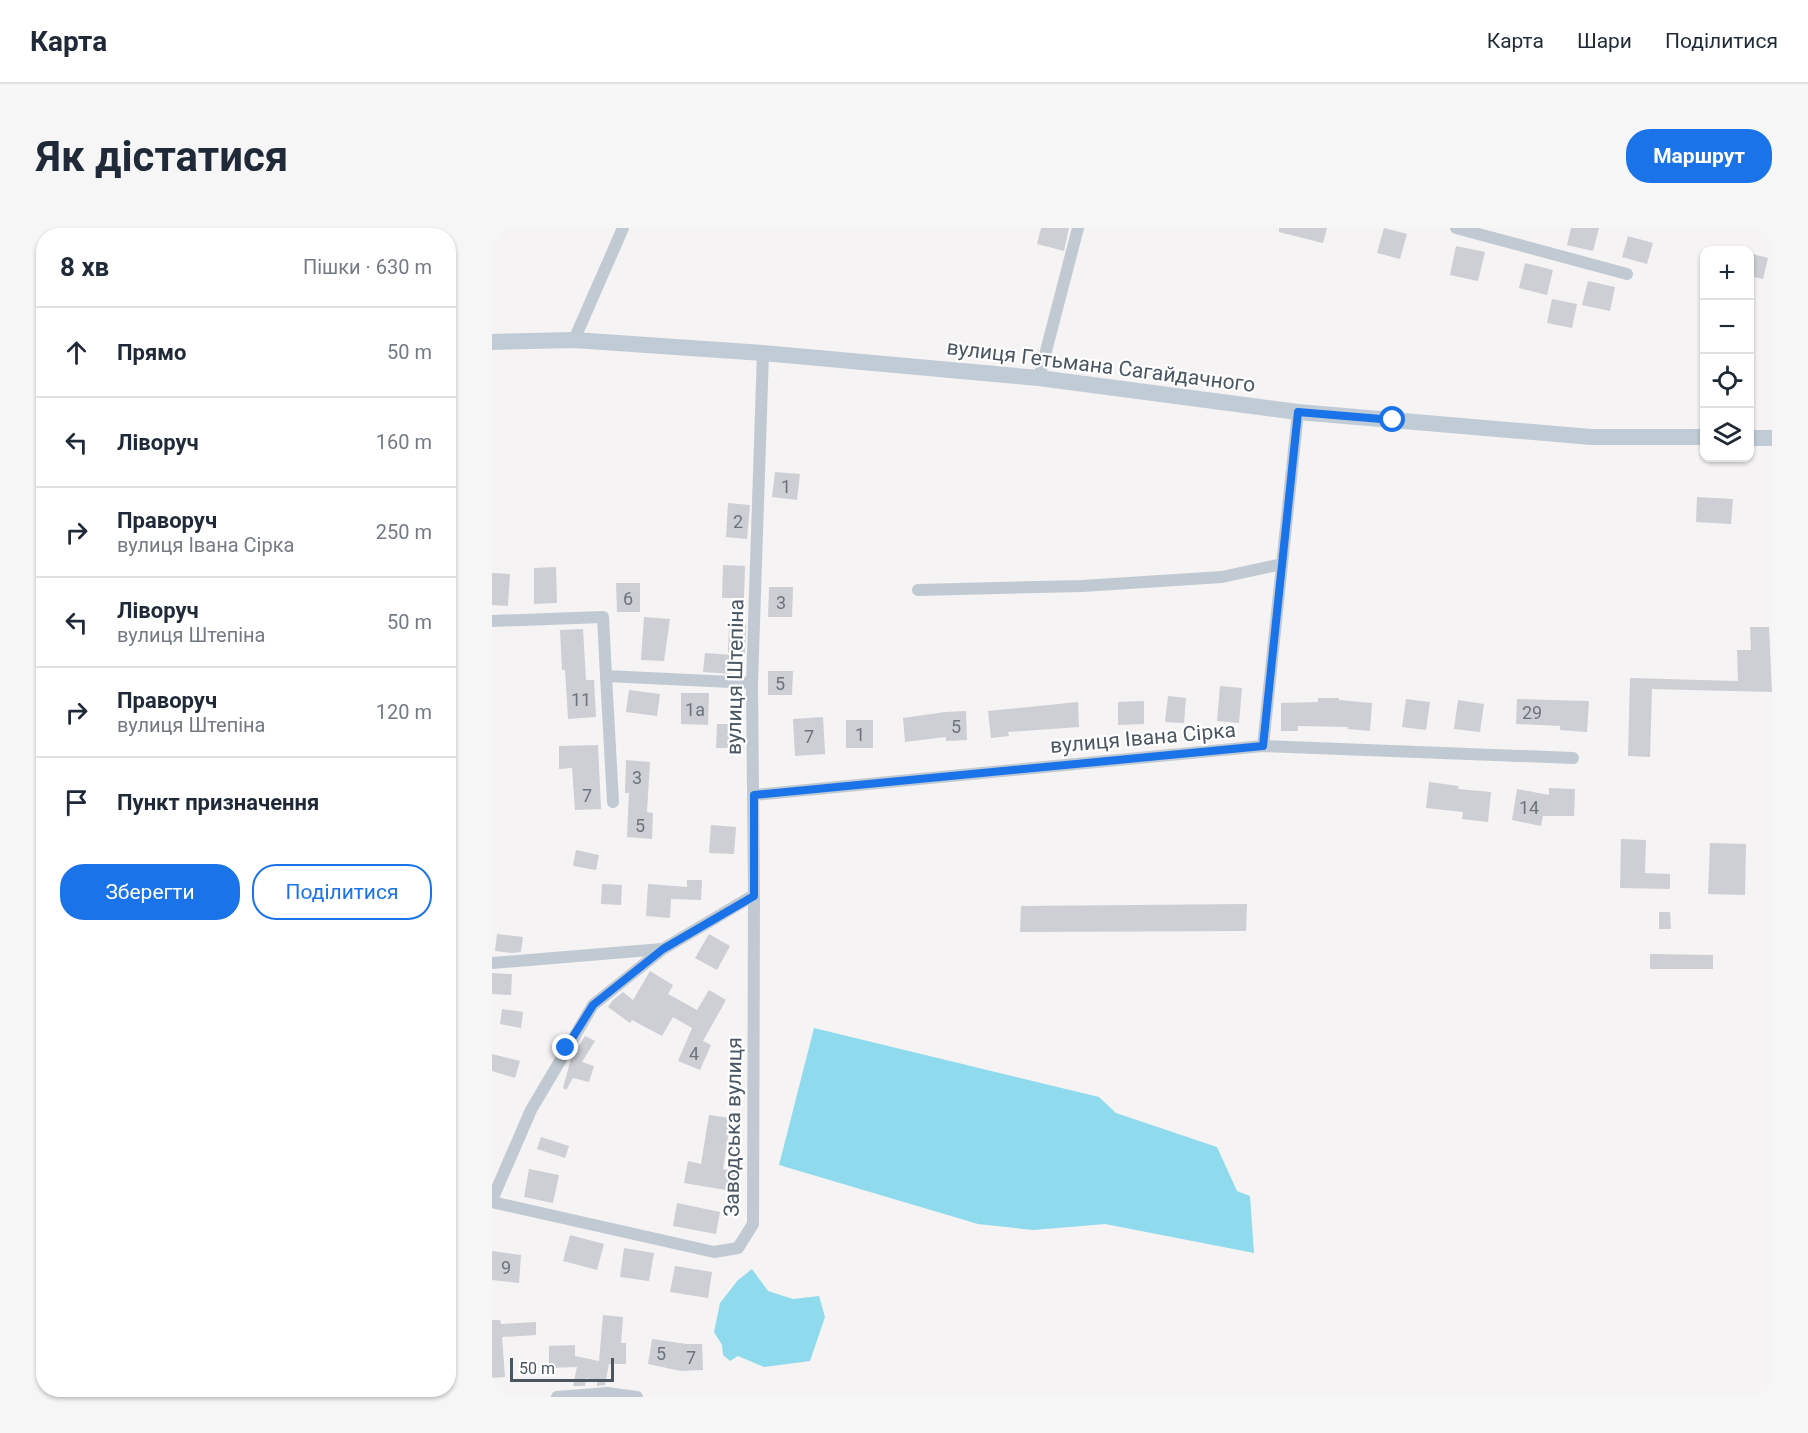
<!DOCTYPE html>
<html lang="uk">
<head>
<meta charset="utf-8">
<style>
  body { margin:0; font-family:Roboto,sans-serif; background:#f6f6f7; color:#1f2937 }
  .controls { position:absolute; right:18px; top:18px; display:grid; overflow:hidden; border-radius:12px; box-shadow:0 2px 4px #0004 }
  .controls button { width:54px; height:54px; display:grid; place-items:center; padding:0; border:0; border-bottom:2px solid #e0e1e3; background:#fff; color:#1f2937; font:30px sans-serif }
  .scale { position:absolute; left:18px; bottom:15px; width:104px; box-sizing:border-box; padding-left:6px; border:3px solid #4a5661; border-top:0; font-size:16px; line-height:21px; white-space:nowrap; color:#4a5661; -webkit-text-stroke:4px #fff; paint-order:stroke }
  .stop { position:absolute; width:18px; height:18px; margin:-14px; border:4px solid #1a73e8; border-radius:50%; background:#fff }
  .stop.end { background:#1a73e8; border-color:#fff; box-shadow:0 2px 6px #0008 }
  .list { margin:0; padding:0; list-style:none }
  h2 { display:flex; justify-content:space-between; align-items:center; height:78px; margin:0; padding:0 24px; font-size:26px }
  h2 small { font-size:20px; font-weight:400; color:#747a83 }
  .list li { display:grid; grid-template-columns:39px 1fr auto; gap:18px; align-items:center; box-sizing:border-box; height:90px; padding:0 24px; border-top:2px solid #e0e1e3 }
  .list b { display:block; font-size:22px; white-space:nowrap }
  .list p { margin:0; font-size:20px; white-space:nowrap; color:#747a83 }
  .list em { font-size:20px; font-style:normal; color:#747a83 }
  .actions { display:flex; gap:12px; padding:18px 24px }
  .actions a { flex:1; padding:14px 0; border:2px solid #1a73e8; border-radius:24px; text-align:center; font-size:21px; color:#1a73e8 }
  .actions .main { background:#1a73e8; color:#fff }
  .icon { flex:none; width:33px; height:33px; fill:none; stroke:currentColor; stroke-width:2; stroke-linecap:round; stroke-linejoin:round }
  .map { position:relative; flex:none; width:1280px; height:1169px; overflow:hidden; border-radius:24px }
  header { display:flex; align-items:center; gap:36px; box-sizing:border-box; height:84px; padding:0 30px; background:#fff; border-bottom:2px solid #e0e1e3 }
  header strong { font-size:28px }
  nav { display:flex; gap:33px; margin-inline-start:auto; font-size:21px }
  .intro { display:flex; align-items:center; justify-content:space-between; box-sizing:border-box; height:144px; padding:0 36px }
  h1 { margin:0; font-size:42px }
  .button { padding:15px 27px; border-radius:24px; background:#1a73e8; color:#fff; font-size:21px; font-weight:700 }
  main { display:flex; gap:36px; padding:0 36px }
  aside { flex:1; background:#fff; border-radius:24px; box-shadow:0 2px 4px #0004 }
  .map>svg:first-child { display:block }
</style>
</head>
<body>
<header>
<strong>Карта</strong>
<nav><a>Карта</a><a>Шари</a><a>Поділитися</a></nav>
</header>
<div class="intro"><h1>Як дістатися</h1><a class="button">Маршрут</a></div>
<main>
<aside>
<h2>8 хв<small>Пішки · 630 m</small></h2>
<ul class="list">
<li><svg class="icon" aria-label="ahead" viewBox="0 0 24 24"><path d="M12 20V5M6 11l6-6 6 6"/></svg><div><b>Прямо</b></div><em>50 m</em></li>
<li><svg class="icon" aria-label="left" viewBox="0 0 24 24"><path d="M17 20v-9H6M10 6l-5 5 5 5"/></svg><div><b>Ліворуч</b></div><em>160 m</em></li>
<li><svg class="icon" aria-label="right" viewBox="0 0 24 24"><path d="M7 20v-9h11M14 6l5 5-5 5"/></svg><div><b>Праворуч</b><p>вулиця Івана Сірка</p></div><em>250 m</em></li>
<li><svg class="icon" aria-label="left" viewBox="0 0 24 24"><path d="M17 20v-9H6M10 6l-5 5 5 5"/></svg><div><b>Ліворуч</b><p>вулиця Штепіна</p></div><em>50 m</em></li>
<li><svg class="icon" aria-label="right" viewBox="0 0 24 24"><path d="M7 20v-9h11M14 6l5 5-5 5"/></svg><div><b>Праворуч</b><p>вулиця Штепіна</p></div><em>120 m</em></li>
<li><svg class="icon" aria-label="arrive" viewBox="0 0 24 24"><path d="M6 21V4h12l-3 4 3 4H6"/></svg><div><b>Пункт призначення</b></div></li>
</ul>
<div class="actions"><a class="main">Зберегти</a><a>Поділитися</a></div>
</aside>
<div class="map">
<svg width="1280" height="1169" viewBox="0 0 1280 1169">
  <rect width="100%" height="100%" fill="#f5f3f3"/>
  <g fill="#90daee">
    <path d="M322,800L607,869L624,885L725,919L745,963L758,968L762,1025L613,996L541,1002L486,996L287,937Z"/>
    <path d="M260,1041L276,1063L301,1071L327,1068L333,1089L318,1133L272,1139L246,1128L238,1133L231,1127L230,1117L222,1104L228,1075L246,1052Z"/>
  </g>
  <g fill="#cdcfd5">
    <path d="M549,0H577L572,23L545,16Z"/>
    <path d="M787,0H835L831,15L787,4Z"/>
    <path d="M892,0L915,6L908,31L885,25Z"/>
    <path d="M1079,0H1107L1101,23L1075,17Z"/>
    <path d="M1136,8L1161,15L1155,36L1130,29Z"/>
    <path d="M964,18L993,24L986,53L958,47Z"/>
    <path d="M1257,25L1276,30L1271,51L1257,48Z"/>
    <path d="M1033,35L1061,42L1055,67L1027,60Z"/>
    <path d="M1096,53L1123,59L1118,83L1090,77Z"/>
    <path d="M1060,71L1085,76L1080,100L1055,95Z"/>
    <path d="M283,244L308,246L305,272L280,269Z"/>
    <path d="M1205,269L1241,271L1239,296L1204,294Z"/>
    <path d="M236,275L258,277L255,311L234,309Z"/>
    <path d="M231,337L253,338L252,370H230Z"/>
    <path d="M64,339L65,375L42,376V340Z"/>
    <path d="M0,345L18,346L16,378L0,377Z"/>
    <path d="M124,355H148V384H125Z"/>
    <path d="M277,359H301L300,389H276Z"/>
    <path d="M152,389L178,391L172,433L149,432Z"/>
    <path d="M237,396L254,397L253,425L236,424Z"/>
    <path d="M1258,399H1277L1280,464L1160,461L1158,529L1136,528L1138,450L1246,453L1245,422H1259Z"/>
    <path d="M91,401L94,452H102L104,489L76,491L73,442H70L68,402Z"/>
    <path d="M213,425L241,427L240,446L211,444Z"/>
    <path d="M276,443H301L300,467H276Z"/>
    <path d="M728,458L750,460L747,495L725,493Z"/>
    <path d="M137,462L168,466L165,488L134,484Z"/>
    <path d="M189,465H217L216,497L189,496Z"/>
    <path d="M676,468L694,470L692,495L673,494Z"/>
    <path d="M826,470H847V472L880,475L878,503L855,501L856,499L806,498V503H789V475L826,474Z"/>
    <path d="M914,471L938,474L934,502L910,499Z"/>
    <path d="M1025,471L1097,473L1095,504L1068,502V498L1024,496Z"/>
    <path d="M966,472L992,476L988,504L962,501Z"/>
    <path d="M652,473V496L626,497V474Z"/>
    <path d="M586,474L587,499L516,504L517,508L499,510L496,483Z"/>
    <path d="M474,483L475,512L454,513V509L413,514L411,490L453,484Z"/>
    <path d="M331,489L333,526L303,528L301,491Z"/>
    <rect x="354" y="492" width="27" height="28"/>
    <path d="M225,496H246V520H224Z"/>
    <path d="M106,517L109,581L83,582L80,540L67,541V518Z"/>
    <path d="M134,532L158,534L155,584L161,585L160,611L135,609L137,565H133Z"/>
    <path d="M937,554L967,558L966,561L999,564L996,594L970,591L971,584L934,580Z"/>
    <path d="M1057,560L1083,561L1082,588H1051L1049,598L1020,592L1025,561L1057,567Z"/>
    <path d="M219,597L244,599L242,626L217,625Z"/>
    <path d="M1129,611L1154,612L1153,645L1178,646V661L1128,660Z"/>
    <path d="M1218,615L1254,616L1253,667L1216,666Z"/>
    <path d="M84,622L107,627L104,642L81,638Z"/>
    <path d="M195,652H210L209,672L179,671L178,690L154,688L156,656L195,659Z"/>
    <path d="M110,656L130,657L129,677L109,676Z"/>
    <path d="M755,676L754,703L528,704L529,678Z"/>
    <path d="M1167,684H1178L1179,701H1167Z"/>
    <path d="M5,706L31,709L29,724L20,725L3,723Z"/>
    <path d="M217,706L238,718L225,742L203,730Z"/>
    <path d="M1158,726L1221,727V741H1158Z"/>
    <path d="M158,743L181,757L176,766L205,782L217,762L234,772L211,813L219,817L208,842L186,833L200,800L181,789L170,808L140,792L138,795L116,779L121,772L131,764L141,772Z"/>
    <path d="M0,745L20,746L19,767L0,766Z"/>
    <path d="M10,781L31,784L29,800L8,796Z"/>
    <path d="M93,808L103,813L90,834L102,838L97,854L81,850L74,862L71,860L79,831Z"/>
    <path d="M0,826L28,833L23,850L0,843Z"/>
    <path d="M217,887L239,890L231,941L244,943L240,963L192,955L196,933L209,936Z"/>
    <path d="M49,909L77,918L73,930L45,921Z"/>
    <path d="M37,941L67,947L61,975L32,969Z"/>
    <path d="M185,975L228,984L224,1006L181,998Z"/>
    <path d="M78,1007L112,1016L105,1042L71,1033Z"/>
    <path d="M132,1020L162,1025L157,1053L128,1049Z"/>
    <path d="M0,1023L29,1027L27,1055L0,1052Z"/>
    <path d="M183,1038L220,1044L216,1070L178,1064Z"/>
    <path d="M111,1087L131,1089L129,1115H134V1136H117L113,1157L105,1158V1153L94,1150L93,1158H81L85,1139L57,1140V1118L83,1117V1128L107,1133Z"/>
    <path d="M0,1092H8L9,1096L44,1094V1107L10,1109L13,1149L0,1150Z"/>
    <path d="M160,1111L194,1116H210L211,1142L189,1143L156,1136Z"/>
  </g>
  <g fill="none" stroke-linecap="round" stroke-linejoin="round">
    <g stroke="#c1cad2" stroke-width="12">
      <path d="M964,0L1135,46"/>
      <path d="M82,112L131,0"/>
      <path d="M547,150L586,0"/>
      <path d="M426,362L590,358L730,349L790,336"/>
      <path d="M0,393L111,389L114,448L260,455"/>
      <path d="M114,448L121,574"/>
      <path d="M771,518L806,184"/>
      <path d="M262,567L771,518L1081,530"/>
      <path d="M0,735L170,721"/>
      <path d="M0,972L39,882L101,777L171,721L262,667L260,455L271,125"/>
      <path d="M0,974L222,1024L246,1020L261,996L262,667"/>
      <path d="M65,1169L115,1165L145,1169"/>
    </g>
    <g stroke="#c1cbd6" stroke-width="16">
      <path d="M0,114L82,112L271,125L547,150L806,184L1099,209H1212"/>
      <path d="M1258,210H1280"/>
    </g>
  </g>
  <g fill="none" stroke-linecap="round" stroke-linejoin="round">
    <path stroke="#1a73e8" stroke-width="8" d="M74,820L101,777L171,721L262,668V567L771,518L806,184L901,192"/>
  </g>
  <g text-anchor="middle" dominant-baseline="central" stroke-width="4.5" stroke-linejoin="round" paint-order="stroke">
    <g font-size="18" fill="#6b747e">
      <text x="294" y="258">1</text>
      <text x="246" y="293">2</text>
      <text x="136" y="370">6</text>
      <text x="289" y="374">3</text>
      <text x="288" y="455">5</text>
      <text x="89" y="471">11</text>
      <text x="203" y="481">1а</text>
      <text x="1040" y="484">29</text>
      <text x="464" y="498">5</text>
      <text x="368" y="506">1</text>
      <text x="317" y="508">7</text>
      <text x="145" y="549">3</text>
      <text x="95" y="567">7</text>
      <text x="1037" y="579">14</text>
      <text x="148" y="597">5</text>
      <text x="202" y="825">4</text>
      <text x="14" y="1039">9</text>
      <text x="169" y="1125">5</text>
      <text x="199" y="1129">7</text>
    </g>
    <g font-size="21" fill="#4a5661" stroke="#fff">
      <text transform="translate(609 138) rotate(7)">вулиця Гетьмана Сагайдачного</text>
      <text transform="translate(243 449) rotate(-89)">вулиця Штепіна</text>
      <text transform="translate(651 510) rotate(-5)">вулиця Івана Сірка</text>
      <text transform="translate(241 899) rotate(-89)">Заводська вулиця</text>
    </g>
  </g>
</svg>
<div class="controls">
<button>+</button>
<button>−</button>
<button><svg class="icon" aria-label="locate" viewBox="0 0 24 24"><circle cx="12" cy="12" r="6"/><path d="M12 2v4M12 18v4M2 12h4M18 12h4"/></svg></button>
<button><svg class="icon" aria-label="layers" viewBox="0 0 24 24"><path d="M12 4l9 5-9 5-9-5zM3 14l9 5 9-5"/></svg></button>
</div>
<div class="scale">50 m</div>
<div class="stop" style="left:901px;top:192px"></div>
<div class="stop end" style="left:74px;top:820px"></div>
</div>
</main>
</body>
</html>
